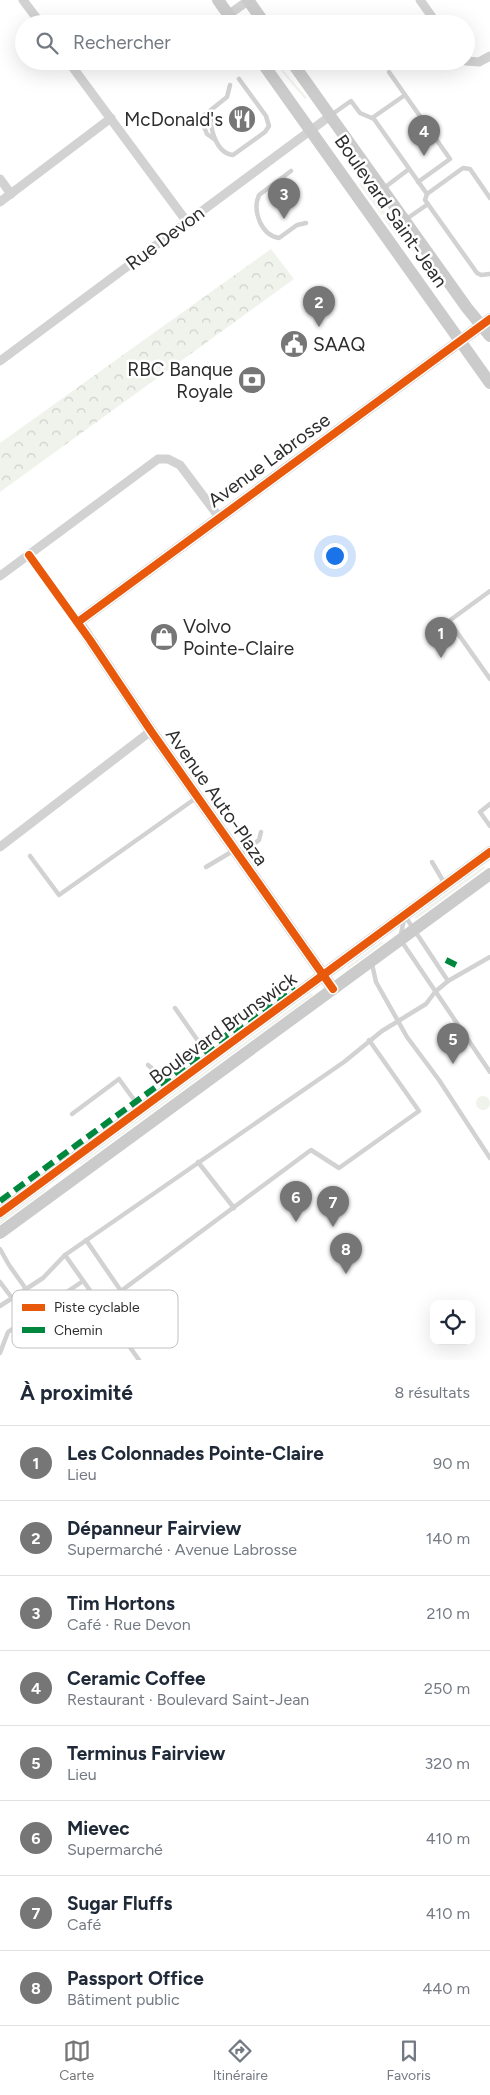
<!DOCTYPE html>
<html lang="fr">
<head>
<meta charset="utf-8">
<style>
  body { margin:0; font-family:Figtree,sans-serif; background:#f2f2f3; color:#1f2937 }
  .controls { position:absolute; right:15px; bottom:15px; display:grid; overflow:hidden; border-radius:10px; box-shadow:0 5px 20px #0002 }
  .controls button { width:45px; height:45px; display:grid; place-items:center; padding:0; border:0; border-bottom:1px solid #e0e1e3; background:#fff; color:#1f2937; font:25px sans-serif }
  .you { position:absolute; left:334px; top:555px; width:18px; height:18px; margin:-12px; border:4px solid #fff; border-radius:50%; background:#1a73e8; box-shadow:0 0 0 8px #1a73e833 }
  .badge { display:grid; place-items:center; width:32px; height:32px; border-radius:50%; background:#767676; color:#fff; font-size:16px; font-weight:700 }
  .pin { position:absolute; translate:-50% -41px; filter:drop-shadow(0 1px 2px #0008) }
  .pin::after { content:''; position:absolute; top:26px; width:18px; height:15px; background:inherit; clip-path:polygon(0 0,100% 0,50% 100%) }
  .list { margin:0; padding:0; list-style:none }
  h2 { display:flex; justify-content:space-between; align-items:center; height:65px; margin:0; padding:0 20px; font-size:21px }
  h2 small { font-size:16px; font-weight:400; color:#747a83 }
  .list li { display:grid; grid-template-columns:32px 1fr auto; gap:15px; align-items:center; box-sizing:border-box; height:75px; padding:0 20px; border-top:1px solid #e0e1e3 }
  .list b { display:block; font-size:19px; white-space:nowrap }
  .list p { margin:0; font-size:16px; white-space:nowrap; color:#747a83 }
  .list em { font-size:16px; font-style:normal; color:#747a83 }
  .icon { flex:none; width:28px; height:28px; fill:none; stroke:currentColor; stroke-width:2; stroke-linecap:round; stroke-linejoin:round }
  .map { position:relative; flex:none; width:490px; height:1360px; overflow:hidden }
  .search { position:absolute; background:#fff; box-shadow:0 5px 20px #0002; left:15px; right:15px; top:15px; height:55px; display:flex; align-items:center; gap:12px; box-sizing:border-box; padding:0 18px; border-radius:28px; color:#747a83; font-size:19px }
  .sheet { height:665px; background:#fff }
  nav { display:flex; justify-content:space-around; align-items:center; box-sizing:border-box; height:70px; border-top:1px solid #e0e1e3; background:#fff; font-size:14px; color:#747a83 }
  nav a { display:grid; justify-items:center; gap:2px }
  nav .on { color:#767676 }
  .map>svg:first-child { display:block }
</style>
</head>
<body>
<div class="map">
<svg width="490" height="1360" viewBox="0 0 490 1360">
  <defs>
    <pattern id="forest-crowns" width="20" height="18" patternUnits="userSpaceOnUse" patternTransform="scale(1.25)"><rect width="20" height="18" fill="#f0f3ec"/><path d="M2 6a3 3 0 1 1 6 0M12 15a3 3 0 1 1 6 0" fill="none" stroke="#ced1cb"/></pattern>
  </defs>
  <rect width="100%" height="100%" fill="#fff"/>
  <g fill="#f0f3ec">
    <path d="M273,61H275L307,98L305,99Z"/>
    <path d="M361,183L386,213L382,215L359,184Z"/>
    <path d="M388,215L456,309L407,243L396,235L383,218Z"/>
    <path d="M484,866L485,868L416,919L414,917Z"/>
    <path d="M382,941L383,943L348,969L347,967Z"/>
    <path d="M312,993L313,995L80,1165V1163Z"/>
    <circle cx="483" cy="1103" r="7"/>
    <path d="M46,1188L45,1191L0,1224V1221Z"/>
  </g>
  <path fill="url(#forest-crowns)" d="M271,249L294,279L0,492V443Z"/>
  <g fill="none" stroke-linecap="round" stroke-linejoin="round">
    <g stroke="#d2d2d2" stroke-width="4.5">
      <path d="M389,72L450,159L418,182"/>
      <path d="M230,85L227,97L212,109C208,124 215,153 233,155L265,132L269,126L266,116L239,79"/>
      <path d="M211,110L204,115L202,122L207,134L214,139"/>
      <path d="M331,115L351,101L360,113L374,119L427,194"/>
      <path d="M372,118L405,95"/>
      <path d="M291,171L259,195C252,211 261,235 279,238L297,225L306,223"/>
      <path d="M384,188L409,169"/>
      <path d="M490,198L470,169L463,168L427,194L425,200L477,273L481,275L490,274"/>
      <path d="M405,220L428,204"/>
      <path d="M490,591L449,621L490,679"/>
      <path d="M490,804L480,812L490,826"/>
      <path d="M241,854L259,840L261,832"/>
      <path d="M30,856L59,895L196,798"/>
      <path d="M432,862L445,884"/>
      <path d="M206,867L233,851"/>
      <path d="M405,916L448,981"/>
      <path d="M404,919L400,939L490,1072"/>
      <path d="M372,964L376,982L407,1037L439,1080L490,1158"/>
      <path d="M175,1008L210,1058"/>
      <path d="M148,1065L156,1072L167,1088"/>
      <path d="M72,1114L119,1079L140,1108"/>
      <path d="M198,1162L234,1208"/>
      <path d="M86,1240L121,1291L311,1150L339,1168L419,1111L369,1040"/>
      <path d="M0,1249L9,1265L26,1289"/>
      <path d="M65,1255L139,1360"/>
      <path d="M0,1282L12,1298"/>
      <path d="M0,1306L43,1278L65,1255L344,1062L382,1031L426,1004L435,992L448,981L490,957"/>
      <path d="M0,1353L8,1332L83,1281"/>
    </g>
    <g stroke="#d2d2d2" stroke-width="9">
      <path d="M23,0L41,24"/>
      <path d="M420,0L437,24"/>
      <path d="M228,15L249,0"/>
      <path d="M68,61L187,222"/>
      <path d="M466,61L479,62L490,56"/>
      <path d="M0,179L11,194"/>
      <path d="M0,202L111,118"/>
      <path d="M0,361L330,116"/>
      <path d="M29,555L78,622"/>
      <path d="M0,576L158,459H168L180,465L219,517"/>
      <path d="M0,847L151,731"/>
    </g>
    <g stroke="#cbcbcb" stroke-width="12">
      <path d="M218,0L235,24"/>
      <path d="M248,0L265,24"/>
      <path d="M261,61L490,383"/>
      <path d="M291,61L467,308L490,336"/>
      <path d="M333,989L151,731L78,622L490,319"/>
      <path d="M0,1213L490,852"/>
      <path d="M0,1233L490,874"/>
    </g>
    <g stroke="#00873e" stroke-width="6" stroke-dasharray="12 6" stroke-linecap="butt">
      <path d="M446,960L456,965"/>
      <path d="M0,1201L294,986"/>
    </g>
    <defs>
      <g id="cycleway">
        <path d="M29,555L90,640L151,731L333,989"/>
        <path d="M78,622L490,319"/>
        <path d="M0,1213L490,852"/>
      </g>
    </defs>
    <use href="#cycleway" stroke="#fff" stroke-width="11"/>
    <use href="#cycleway" stroke="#e8590c" stroke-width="8"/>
  </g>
  <defs>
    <symbol id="restaurant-disc" viewBox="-11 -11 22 22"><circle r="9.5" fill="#767676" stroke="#fff"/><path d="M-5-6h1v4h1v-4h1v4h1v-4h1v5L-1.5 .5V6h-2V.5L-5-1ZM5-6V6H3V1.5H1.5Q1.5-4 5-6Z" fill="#fff"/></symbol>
    <symbol id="civic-disc" viewBox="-11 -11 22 22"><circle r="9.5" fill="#767676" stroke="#fff"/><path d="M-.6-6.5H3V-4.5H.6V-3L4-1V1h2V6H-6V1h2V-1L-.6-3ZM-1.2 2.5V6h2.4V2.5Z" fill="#fff"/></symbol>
    <symbol id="bank-disc" viewBox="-11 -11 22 22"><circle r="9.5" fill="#767676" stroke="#fff"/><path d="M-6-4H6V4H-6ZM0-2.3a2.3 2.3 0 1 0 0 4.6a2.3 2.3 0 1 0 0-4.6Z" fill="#fff"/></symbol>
    <symbol id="shop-disc" viewBox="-11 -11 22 22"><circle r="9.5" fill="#767676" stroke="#fff"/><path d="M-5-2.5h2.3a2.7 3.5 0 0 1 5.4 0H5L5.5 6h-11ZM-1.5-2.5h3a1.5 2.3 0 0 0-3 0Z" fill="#fff"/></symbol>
  </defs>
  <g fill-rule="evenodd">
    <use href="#restaurant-disc" x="226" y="103" width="32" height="32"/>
    <use href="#civic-disc" x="278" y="328" width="32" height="32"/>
    <use href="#bank-disc" x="236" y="364" width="32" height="32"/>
    <use href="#shop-disc" x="148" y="621" width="32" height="32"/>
  </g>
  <g text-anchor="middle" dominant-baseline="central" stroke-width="5" stroke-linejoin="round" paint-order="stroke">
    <g font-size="19" fill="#2d2d2d" stroke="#fff" text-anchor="end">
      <text x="223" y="119">McDonald's</text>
      <text x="313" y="344" text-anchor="start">SAAQ</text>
      <text x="233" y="369">RBC Banque<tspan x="233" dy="22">Royale</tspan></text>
      <text x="183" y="626" text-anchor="start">Volvo<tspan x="183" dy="22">Pointe-Claire</tspan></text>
    </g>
    <g font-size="19" fill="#2d2d2d" stroke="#fff">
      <text transform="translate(391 211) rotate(55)">Boulevard Saint-Jean</text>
      <text transform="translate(165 238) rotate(-37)">Rue Devon</text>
      <text transform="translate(269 460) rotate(-36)">Avenue Labrosse</text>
      <text transform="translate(217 797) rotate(55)">Avenue Auto-Plaza</text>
      <text transform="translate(223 1028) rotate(-36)">Boulevard Brunswick</text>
    </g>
  </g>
  <rect x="12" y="1290" width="166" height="58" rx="8" fill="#fff" stroke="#c0c0c0" stroke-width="1"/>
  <rect x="22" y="1304" width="23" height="7" fill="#e8590c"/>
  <rect x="22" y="1327" width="23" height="6" fill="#00873e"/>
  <g font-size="14" fill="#2d2d2d">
    <text x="54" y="1312">Piste cyclable</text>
    <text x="54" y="1335">Chemin</text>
  </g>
</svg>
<div class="controls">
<button><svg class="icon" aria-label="locate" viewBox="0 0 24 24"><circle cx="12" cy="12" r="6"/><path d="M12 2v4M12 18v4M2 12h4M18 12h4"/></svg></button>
</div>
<div class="you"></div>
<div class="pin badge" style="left:441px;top:658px">1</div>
<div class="pin badge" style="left:319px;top:327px">2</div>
<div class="pin badge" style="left:284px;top:219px">3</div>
<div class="pin badge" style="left:424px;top:156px">4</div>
<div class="pin badge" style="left:453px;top:1064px">5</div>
<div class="pin badge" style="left:296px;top:1222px">6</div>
<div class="pin badge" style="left:333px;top:1227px">7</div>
<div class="pin badge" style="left:346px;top:1274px">8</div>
<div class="search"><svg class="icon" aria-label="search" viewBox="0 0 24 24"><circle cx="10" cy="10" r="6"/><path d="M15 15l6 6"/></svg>Rechercher</div>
</div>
<section class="sheet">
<h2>À proximité<small>8 résultats</small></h2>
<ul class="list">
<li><span class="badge">1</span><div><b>Les Colonnades Pointe-Claire</b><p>Lieu</p></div><em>90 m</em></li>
<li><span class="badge">2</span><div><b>Dépanneur Fairview</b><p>Supermarché · Avenue Labrosse</p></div><em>140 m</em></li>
<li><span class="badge">3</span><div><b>Tim Hortons</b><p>Café · Rue Devon</p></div><em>210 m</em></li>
<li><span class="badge">4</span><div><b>Ceramic Coffee</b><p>Restaurant · Boulevard Saint-Jean</p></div><em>250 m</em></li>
<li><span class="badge">5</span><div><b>Terminus Fairview</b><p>Lieu</p></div><em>320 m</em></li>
<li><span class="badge">6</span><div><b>Mievec</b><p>Supermarché</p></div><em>410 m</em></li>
<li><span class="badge">7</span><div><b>Sugar Fluffs</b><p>Café</p></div><em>410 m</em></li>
<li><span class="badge">8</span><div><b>Passport Office</b><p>Bâtiment public</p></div><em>440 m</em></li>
</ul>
</section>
<nav>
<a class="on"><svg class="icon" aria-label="map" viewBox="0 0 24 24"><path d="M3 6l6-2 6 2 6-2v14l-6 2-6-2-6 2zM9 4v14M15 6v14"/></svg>Carte</a>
<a><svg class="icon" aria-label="directions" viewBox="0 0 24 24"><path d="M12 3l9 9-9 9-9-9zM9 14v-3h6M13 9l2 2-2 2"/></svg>Itinéraire</a>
<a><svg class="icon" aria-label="saved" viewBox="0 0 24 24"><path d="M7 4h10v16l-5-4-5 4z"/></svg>Favoris</a>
</nav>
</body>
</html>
